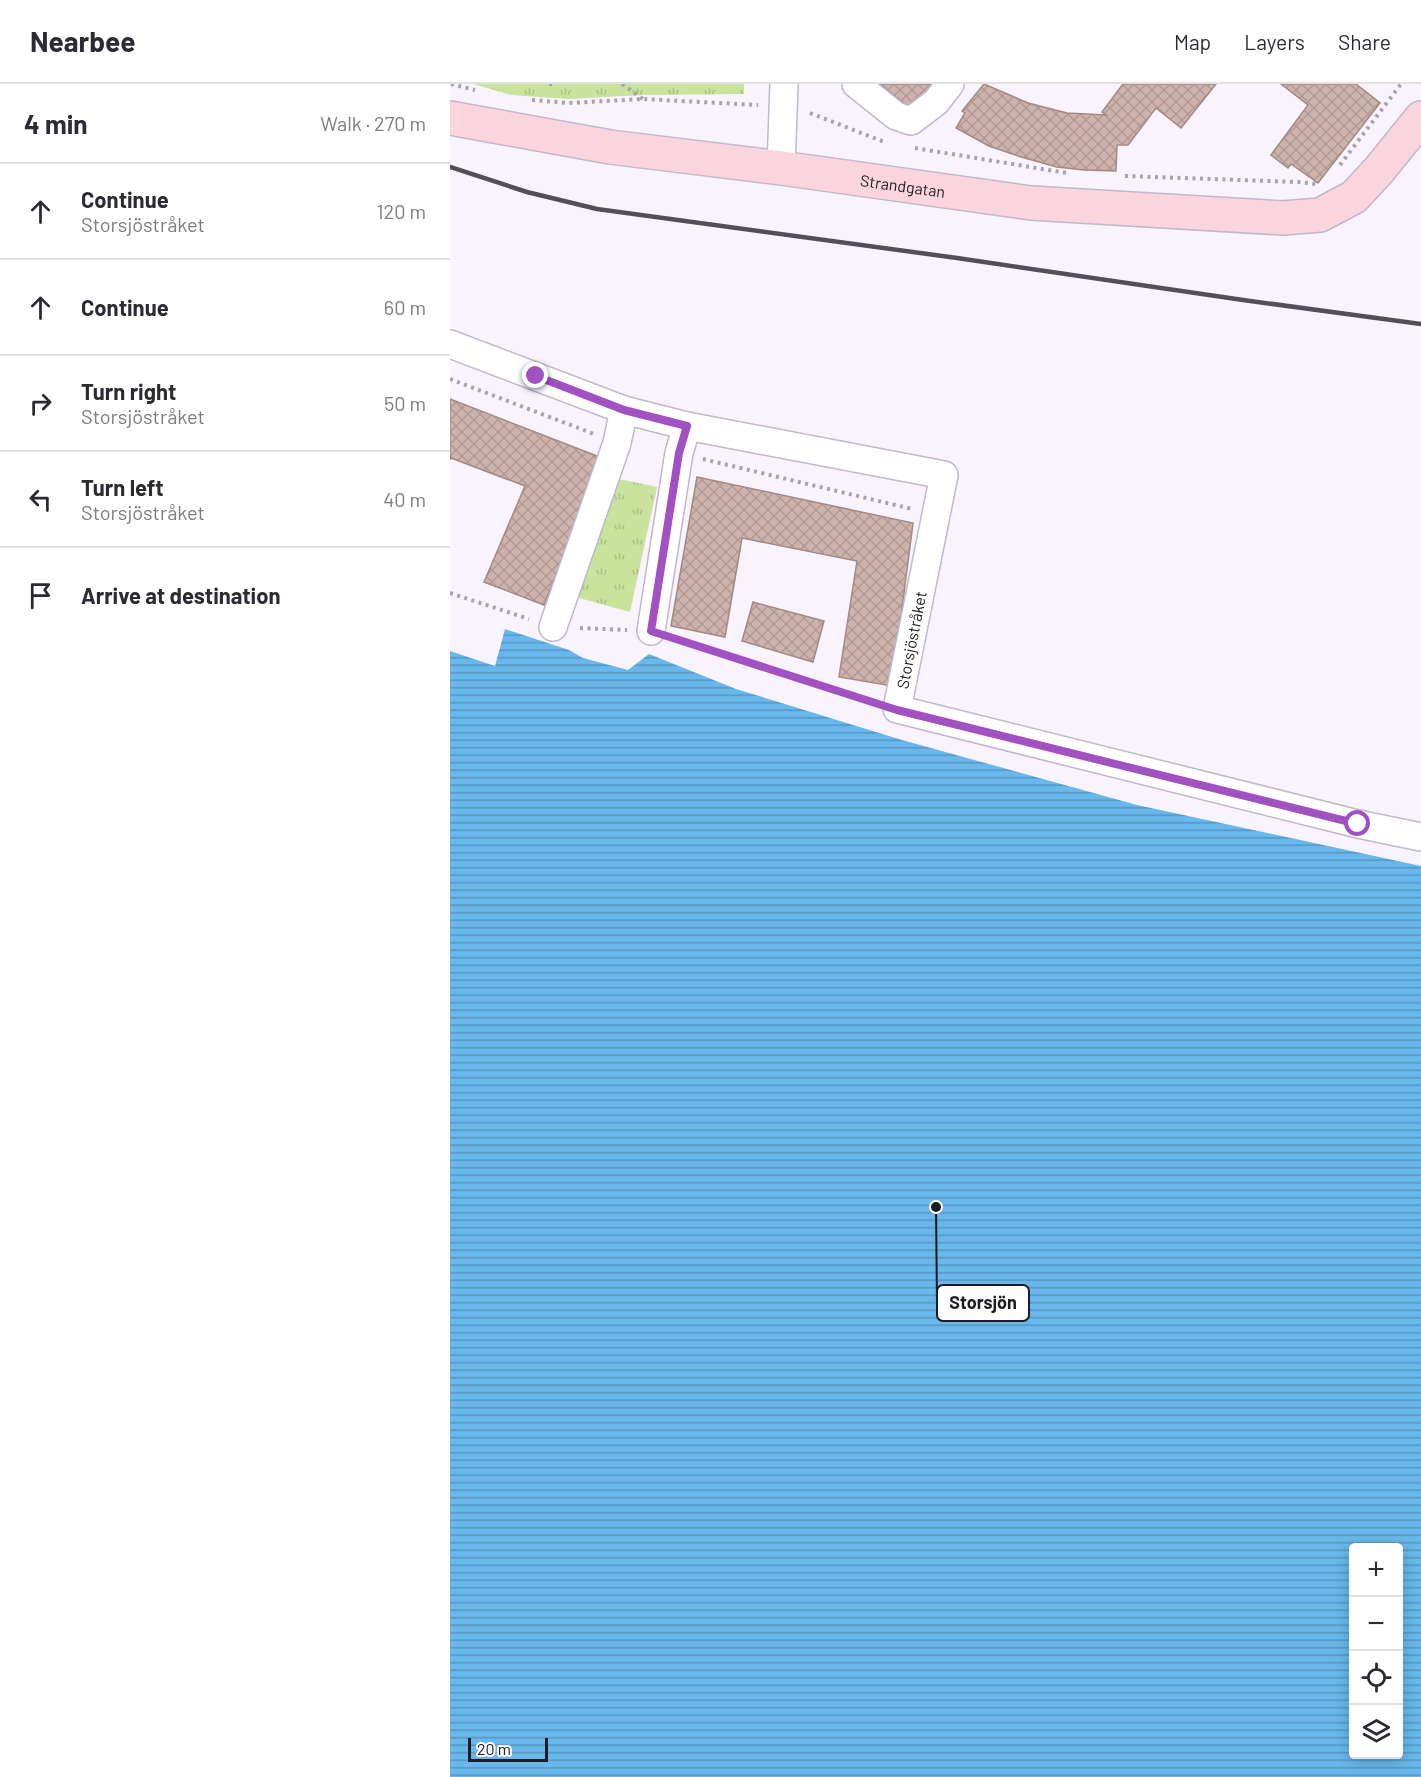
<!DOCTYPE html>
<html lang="en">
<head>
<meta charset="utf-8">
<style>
  body { margin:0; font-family:Barlow,sans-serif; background:#f2f2f3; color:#2b2b33 }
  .controls { position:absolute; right:18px; bottom:18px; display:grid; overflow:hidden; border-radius:6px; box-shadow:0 3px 15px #0003 }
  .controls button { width:54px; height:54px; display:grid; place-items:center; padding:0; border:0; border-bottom:2px solid #e1e1e2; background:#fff; color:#2b2b33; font:30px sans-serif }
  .scale { position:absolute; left:18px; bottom:15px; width:80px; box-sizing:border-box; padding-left:6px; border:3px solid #1f1b23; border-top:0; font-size:16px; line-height:21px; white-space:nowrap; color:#1f1b23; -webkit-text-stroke:4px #fff; paint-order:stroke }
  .stop { position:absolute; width:18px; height:18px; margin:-14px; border:4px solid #a151c1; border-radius:50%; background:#fff }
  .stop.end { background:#a151c1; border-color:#fff; box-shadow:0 2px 6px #0008 }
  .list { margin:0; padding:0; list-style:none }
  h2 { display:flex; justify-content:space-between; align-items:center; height:78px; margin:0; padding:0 24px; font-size:26px }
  h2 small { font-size:20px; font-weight:400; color:#7c7c81 }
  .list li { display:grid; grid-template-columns:39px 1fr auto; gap:18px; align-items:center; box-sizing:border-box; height:96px; padding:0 24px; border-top:2px solid #e1e1e2 }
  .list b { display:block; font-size:22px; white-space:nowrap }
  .list p { margin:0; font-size:20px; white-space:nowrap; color:#7c7c81 }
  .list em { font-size:20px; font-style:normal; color:#7c7c81 }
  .icon { flex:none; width:33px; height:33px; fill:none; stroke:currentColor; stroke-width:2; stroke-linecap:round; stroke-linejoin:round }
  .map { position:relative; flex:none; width:971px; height:1693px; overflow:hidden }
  header { display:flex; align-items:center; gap:36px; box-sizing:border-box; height:84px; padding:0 30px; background:#fff; border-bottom:2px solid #e1e1e2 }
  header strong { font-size:28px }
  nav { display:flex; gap:33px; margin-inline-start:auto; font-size:21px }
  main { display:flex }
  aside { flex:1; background:#fff }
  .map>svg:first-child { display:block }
</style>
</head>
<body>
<header>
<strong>Nearbee</strong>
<nav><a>Map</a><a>Layers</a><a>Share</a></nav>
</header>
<main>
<aside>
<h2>4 min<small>Walk · 270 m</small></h2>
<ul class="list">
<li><svg class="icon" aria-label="ahead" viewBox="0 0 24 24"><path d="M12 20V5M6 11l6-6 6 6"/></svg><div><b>Continue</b><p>Storsjöstråket</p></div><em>120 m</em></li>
<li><svg class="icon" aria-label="ahead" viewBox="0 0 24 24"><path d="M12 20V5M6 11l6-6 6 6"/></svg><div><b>Continue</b></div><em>60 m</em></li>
<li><svg class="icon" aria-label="right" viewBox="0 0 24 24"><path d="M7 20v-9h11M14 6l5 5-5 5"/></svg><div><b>Turn right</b><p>Storsjöstråket</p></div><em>50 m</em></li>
<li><svg class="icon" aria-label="left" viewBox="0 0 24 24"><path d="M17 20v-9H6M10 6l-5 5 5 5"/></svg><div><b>Turn left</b><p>Storsjöstråket</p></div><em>40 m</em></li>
<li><svg class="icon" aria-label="arrive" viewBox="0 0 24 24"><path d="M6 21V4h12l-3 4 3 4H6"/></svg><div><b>Arrive at destination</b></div></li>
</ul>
</aside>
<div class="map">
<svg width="971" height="1693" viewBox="0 0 971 1693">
  <defs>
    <pattern id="park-tufts" width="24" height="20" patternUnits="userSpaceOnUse" patternTransform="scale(1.5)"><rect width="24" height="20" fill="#c9e29c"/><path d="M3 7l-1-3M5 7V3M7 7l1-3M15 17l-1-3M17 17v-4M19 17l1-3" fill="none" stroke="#acc186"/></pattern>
    <pattern id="water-rules" width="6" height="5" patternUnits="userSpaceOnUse" patternTransform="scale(1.5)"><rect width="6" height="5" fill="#69b8eb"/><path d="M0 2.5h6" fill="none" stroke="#5695be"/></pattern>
    <pattern id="building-cross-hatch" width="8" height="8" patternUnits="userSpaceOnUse" patternTransform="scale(1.5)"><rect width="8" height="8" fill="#ceb3ac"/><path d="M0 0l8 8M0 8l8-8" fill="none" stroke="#b09994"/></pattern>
  </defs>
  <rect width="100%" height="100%" fill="#f8f3fd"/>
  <g fill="url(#park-tufts)">
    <path d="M24,0H294V10L194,11L117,15L61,11Z"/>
    <path d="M164,394L207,403L180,528L122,512Z"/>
  </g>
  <path fill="url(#water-rules)" fill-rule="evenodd" d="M55,545L119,566L133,574L178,586L199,570L286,605L452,656L687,721L971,782V1693H0V567L45,582ZM904,1464H948V1670H904Z"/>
  <g fill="url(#building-cross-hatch)" stroke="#a38983" stroke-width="1.5">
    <path d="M429,0H490L468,30Z"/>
    <path d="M534,0L578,19L617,29L656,31L652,28L673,0H766L731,44L706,24L678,61H667L666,87L634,86L607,83L571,73L539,62L506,44L515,29L512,27Z"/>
    <path d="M831,0H906L930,19L868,99L841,80L838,84L821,71L858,21Z"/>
    <path d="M0,315L152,374L94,521L34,498L75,402L1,374L0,376Z"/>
    <path d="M247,393L463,439L442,602L389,593L407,477L292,454L275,553L221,542Z"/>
    <path d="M303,518L374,537L363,578L292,557Z"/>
  </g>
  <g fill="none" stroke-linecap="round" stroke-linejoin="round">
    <defs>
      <g id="street">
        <path d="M406,0L446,32L461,37L486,18L500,0"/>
        <path d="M331,84L334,0"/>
        <path d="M0,260L174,326L237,342L494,391L447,625L908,740L971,753"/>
        <path d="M103,543L167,359L174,326"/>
        <path d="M201,547L229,369L237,342"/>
      </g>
      <g id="secondary">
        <path id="s1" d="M0,34L160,63L331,84L581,119L833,134L870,131L904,113L929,86L971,34"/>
      </g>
    </defs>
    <use href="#street" stroke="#c2b7cd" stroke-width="30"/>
    <use href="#secondary" stroke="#c2b7cd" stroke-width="36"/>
    <g stroke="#a7a2ac" stroke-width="4" stroke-dasharray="3 4.5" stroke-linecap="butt">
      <path d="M1,0L25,6"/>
      <path d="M99,0H104"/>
      <path d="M172,0L193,15"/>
      <path d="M82,16L119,19L193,15L308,21"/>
      <path d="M360,29L437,59"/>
      <path d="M465,64L617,89"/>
      <path d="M890,81L951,0"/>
      <path d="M675,92L849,98L866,100"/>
      <path d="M0,295L144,350"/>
      <path d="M253,375L462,425"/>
      <path d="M0,509L79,535"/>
      <path d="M130,544L177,546"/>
      <path d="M225,555L424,618"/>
    </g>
    <use href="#street" stroke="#fff" stroke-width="27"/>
    <use href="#secondary" stroke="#fad5de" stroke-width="33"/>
    <path stroke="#534f57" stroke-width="4.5" d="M0,83L77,108L147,125L507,174L793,216L971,240"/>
  </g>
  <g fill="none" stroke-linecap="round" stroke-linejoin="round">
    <path stroke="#a151c1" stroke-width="8" d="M86,292L174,326L237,342L229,369L201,547L447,626L908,740"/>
  </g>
  <g text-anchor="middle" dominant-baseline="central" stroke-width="6" stroke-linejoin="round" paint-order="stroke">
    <g font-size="16" fill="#1f1b23" stroke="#fff">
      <text stroke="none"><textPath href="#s1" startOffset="458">Strandgatan</textPath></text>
      <text transform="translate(461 556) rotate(-79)">Storsjöstråket</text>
    </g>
  </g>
  <path fill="none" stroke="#1f1b23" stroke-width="2" d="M486 1123L487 1219"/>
  <circle fill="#1f1b23" stroke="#fff" stroke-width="2" cx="486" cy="1123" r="6"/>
  <rect fill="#fff" stroke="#1f1b23" stroke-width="2" x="487" y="1201" width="92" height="36" rx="6"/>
  <g font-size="18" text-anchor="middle" font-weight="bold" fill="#1f1b23">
    <text x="533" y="1225">Storsjön</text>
  </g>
</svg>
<div class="controls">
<button>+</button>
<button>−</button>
<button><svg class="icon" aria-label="locate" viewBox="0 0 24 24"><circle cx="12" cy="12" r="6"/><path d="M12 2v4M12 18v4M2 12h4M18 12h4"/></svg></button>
<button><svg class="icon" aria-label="layers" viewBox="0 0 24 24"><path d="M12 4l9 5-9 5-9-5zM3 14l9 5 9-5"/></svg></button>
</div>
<div class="scale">20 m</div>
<div class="stop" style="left:908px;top:740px"></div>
<div class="stop end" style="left:86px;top:292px"></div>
</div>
</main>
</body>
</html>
